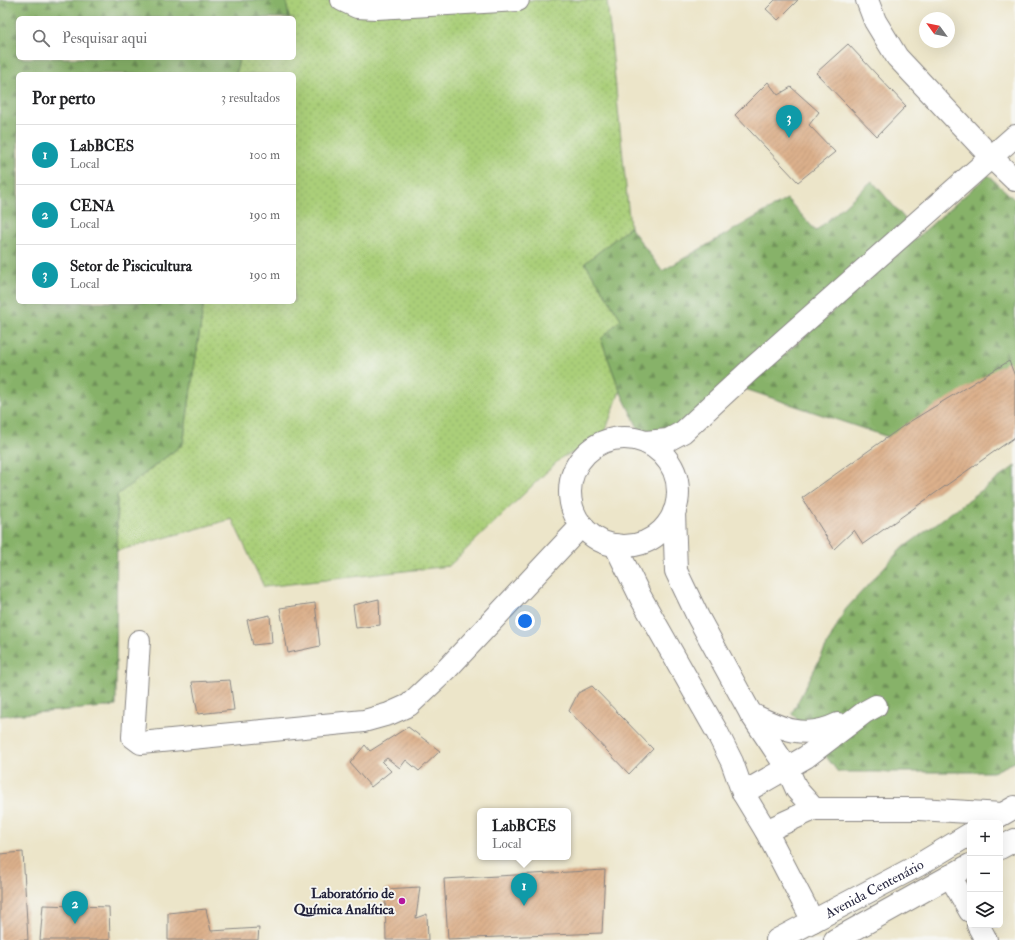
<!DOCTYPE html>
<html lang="pt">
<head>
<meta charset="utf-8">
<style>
  body { margin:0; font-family:"IM FELL Double Pica",serif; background:#f2f2f2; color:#202124 }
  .controls { position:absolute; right:12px; bottom:12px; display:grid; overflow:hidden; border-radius:6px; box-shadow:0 4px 16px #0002 }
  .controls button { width:36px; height:36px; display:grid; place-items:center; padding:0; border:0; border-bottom:1px solid #e0e0e0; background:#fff; color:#202124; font:20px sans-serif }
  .compass { position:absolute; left:919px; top:12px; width:36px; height:36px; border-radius:50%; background:#fff; box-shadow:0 4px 16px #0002; rotate:303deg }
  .you { position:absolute; left:525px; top:621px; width:14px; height:14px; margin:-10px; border:3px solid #fff; border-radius:50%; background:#1a73e8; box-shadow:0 0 0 6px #1a73e833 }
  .badge { display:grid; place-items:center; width:26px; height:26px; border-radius:50%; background:#b5179e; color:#fff; font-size:13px; font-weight:700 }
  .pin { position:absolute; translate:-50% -33px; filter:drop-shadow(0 1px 2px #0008) }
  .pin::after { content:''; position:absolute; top:21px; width:14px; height:12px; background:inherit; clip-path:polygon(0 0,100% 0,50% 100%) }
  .popup { position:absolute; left:477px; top:808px; width:94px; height:52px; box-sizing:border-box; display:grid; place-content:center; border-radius:6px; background:#fff; filter:drop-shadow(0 1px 3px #0005); font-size:13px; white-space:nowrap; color:#757577 }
  .popup b { font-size:15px; color:#202124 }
  .popup::after { content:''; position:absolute; left:50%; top:100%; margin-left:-8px; border:8px solid transparent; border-top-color:#fff }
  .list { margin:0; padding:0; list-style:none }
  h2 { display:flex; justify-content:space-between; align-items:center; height:52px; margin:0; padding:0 16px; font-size:17px }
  h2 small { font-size:13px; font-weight:400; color:#757577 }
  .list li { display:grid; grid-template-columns:26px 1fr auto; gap:12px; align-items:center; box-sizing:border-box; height:60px; padding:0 16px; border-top:1px solid #e0e0e0 }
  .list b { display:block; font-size:15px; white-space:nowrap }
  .list p { margin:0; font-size:13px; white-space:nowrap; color:#757577 }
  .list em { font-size:13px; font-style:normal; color:#757577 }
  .icon { flex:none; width:22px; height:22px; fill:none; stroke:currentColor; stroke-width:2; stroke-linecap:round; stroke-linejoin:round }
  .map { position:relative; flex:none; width:1015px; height:940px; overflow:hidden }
  .search { position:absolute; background:#fff; box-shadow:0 4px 16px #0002; left:16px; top:16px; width:280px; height:44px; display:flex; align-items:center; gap:10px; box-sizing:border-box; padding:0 14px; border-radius:6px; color:#757577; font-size:15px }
  .panel { position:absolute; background:#fff; box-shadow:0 4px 16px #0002; left:16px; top:72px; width:280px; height:232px; border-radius:6px }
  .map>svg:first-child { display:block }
</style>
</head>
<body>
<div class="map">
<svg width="1015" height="940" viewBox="0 0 1015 940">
  <defs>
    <pattern id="grass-dots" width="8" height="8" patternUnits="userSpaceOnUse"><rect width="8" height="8" fill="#aacf79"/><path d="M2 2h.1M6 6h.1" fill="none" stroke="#92b16a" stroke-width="1.8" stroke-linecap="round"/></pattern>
    <pattern id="forest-firs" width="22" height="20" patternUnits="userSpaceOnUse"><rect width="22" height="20" fill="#87b269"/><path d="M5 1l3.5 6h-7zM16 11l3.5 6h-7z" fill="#6e9058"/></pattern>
    <pattern id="building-hatch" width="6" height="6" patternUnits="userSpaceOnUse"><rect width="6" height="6" fill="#dcb08b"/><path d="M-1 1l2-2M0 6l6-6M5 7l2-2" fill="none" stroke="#bc9779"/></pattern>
  </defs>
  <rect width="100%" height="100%" fill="#f6f6f2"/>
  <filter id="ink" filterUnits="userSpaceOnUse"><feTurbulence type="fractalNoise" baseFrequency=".025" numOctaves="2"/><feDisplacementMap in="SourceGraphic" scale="8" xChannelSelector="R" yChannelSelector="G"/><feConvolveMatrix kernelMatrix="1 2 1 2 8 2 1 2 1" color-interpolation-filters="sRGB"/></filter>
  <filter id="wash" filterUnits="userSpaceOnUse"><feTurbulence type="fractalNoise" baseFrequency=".012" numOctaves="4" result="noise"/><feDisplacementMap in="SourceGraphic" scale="16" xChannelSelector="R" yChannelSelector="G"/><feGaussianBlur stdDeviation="0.9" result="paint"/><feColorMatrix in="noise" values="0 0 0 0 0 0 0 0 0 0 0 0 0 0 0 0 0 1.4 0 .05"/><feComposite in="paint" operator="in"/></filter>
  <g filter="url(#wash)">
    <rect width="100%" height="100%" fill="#ece5c9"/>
    <path fill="url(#grass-dots)" stroke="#66785a" d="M286,0H607L630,227L585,263L621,319L601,339L620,391L601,443L562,457L449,566L264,587L232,519L117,551V495L183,444L204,302H294V74H236L239,58H294V18H289Z"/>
    <g fill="url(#forest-firs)" stroke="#546a52">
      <path d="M0,0H286L289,18H18V58H239L236,74H18V302H204L183,444L117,495L116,706L0,716Z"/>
      <path d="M988,175L1015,200V397L903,442L745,389Z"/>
      <path d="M872,181L912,227L683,432L645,442L620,391L601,339L621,319L585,263L630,227L662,271L787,199L816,231Z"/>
      <path d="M1015,466V762L993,772H838L792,713L845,610L900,550Z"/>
    </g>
    <g id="blocks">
      <g fill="url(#building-hatch)">
        <path d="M775,0H798L778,20L766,9Z"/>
        <path d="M848,44L906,106L877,136L816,73Z"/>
        <path d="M768,82L778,95L791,87L819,112L809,125L835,152L798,182L735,115Z"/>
        <path d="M1009,361L1015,376V437L863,544L854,530L834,549L802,498L906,424Z"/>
        <path d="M379,599L380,625L356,628L353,605Z"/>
        <path d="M315,603L320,646L288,653L280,608Z"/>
        <path d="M270,615L272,643L253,645L247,620Z"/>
        <path d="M230,680L234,710L198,714L192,682Z"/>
        <path d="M592,686L653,749L629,774L569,711L578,693Z"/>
        <path d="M408,727L440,751L419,771L406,760L400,768L387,758L382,762L391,771L371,787L350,763L365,745L370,751Z"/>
        <path d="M23,852L28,940H0V854Z"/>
        <path d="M605,870L602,933L448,939L444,879Z"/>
        <path d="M420,887L416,918L427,914L428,940H386L385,889Z"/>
        <path d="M43,905L109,907L110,940H40Z"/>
        <path d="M206,909L211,931L259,928L258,940H168V913Z"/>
      </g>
    </g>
  </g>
  <g filter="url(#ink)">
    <use href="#blocks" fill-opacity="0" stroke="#878482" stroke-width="1"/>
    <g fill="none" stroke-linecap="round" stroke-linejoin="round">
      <defs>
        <g id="minor">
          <path d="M342,0L357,7L376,8L518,0"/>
          <path d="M867,0L875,21L897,57L991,157L1015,180"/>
          <circle cx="624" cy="492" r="54"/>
          <path d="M645,442L668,440L683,432L748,372L1015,136"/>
          <path d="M674,512L676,571L698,617L751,714L787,768L797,790L814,809H919L1002,814"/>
          <path d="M615,545L641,598L717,732L732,762L743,793L766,831L813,921"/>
          <path d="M139,641L133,737L141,743L364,721L389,714L409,705L447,669L582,525"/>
          <path d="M751,714C782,729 805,740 838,724"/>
          <path d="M743,793L806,757L865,712L876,706"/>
          <path d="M766,831L814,809"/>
          <path d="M950,876L970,911"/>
          <path d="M978,925L986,940"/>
        </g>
        <g id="highway">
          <path d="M987,823L1015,807"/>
          <path d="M1000,848L1015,840"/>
          <path id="s1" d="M777,940L917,866L970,834"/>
          <path d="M835,940L970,865"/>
        </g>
      </defs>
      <use href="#minor" stroke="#878482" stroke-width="24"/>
      <use href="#highway" stroke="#878482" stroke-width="24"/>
      <use href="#minor" stroke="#fff" stroke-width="22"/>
      <use href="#highway" stroke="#fff" stroke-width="22"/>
    </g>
  </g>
  <circle fill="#b5179e" stroke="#f6f6f2" stroke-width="1.5" cx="402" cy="901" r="4"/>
  <g text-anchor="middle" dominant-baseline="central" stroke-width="4" stroke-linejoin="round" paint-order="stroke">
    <g font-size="14" fill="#22223b" stroke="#f6f6f2">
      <text stroke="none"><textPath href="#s1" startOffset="110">Avenida Centenário</textPath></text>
    </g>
    <g font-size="14" font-weight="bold" fill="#22223b" stroke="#f6f6f2" text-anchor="end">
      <text x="394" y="893">Laboratório de<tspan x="394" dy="16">Química Analítica</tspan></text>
    </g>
  </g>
</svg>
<div class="controls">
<button>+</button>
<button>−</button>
<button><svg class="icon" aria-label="layers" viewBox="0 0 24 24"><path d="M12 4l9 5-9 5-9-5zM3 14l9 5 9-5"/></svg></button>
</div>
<svg class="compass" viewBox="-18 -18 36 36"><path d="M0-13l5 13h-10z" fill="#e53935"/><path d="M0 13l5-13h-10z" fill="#757577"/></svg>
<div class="you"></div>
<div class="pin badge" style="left:524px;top:906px;background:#0f9aa8">1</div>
<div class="popup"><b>LabBCES</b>Local</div>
<div class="pin badge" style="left:75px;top:924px;background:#0f9aa8">2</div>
<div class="pin badge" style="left:789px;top:138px;background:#0f9aa8">3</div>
<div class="search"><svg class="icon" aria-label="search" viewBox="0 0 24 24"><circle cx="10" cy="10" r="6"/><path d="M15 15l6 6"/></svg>Pesquisar aqui</div>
<section class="panel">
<h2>Por perto<small>3 resultados</small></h2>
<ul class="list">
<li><span class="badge" style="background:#0f9aa8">1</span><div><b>LabBCES</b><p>Local</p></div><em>100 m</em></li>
<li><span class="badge" style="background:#0f9aa8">2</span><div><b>CENA</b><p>Local</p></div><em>190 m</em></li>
<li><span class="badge" style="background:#0f9aa8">3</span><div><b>Setor de Piscicultura</b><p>Local</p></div><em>190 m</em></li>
</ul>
</section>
</div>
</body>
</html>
